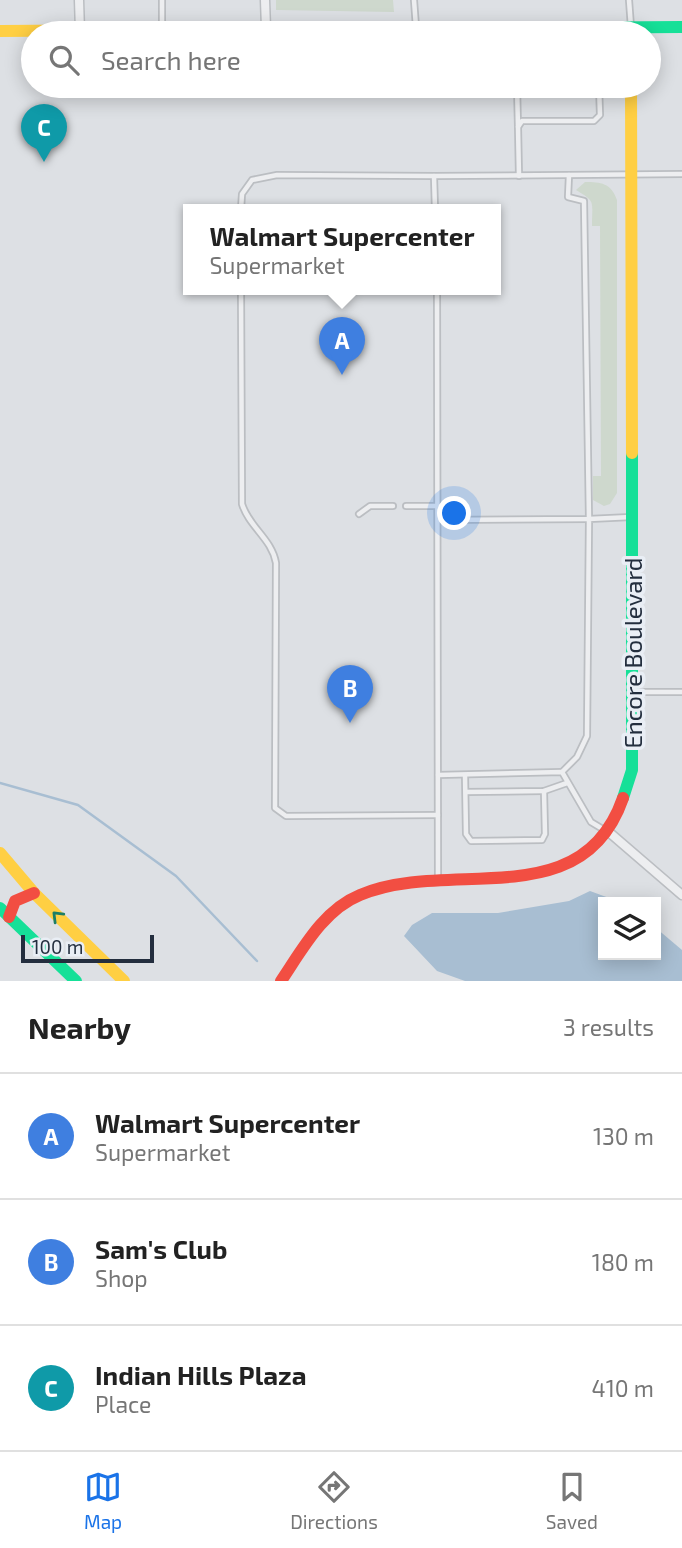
<!DOCTYPE html>
<html lang="en">
<head>
<meta charset="utf-8">
<style>
  body { margin:0; font-family:"Exo 2",sans-serif; background:#f2f2f2; color:#222 }
  .controls { position:absolute; right:21px; bottom:21px; display:grid; overflow:hidden; border-radius:0px; box-shadow:0 4px 18px #0003 }
  .controls button { width:63px; height:63px; display:grid; place-items:center; padding:0; border:0; border-bottom:2px solid #e0e0e0; background:#fff; color:#222; font:35px sans-serif }
  .scale { position:absolute; left:21px; bottom:18px; width:133px; box-sizing:border-box; padding-left:7px; border:4px solid #232e3e; border-top:0; font-size:19px; line-height:24px; white-space:nowrap; color:#232e3e; -webkit-text-stroke:5px #e9eef5; paint-order:stroke }
  .you { position:absolute; left:455px; top:514px; width:24px; height:24px; margin:-18px; border:5px solid #fff; border-radius:50%; background:#1a73e8; box-shadow:0 0 0 10px #1a73e833 }
  .badge { display:grid; place-items:center; width:46px; height:46px; border-radius:50%; background:#1a73e8; color:#fff; font-size:23px; font-weight:700 }
  .pin { position:absolute; translate:-50% -58px; filter:drop-shadow(0 2px 4px #0008) }
  .pin::after { content:''; position:absolute; top:37px; width:24px; height:21px; background:inherit; clip-path:polygon(0 0,100% 0,50% 100%) }
  .popup { position:absolute; left:183px; top:204px; width:318px; height:91px; box-sizing:border-box; display:grid; place-content:center; border-radius:0px; background:#fff; filter:drop-shadow(0 2px 5px #0005); font-size:23px; white-space:nowrap; color:#767676 }
  .popup b { font-size:26px; color:#222 }
  .popup::after { content:''; position:absolute; left:50%; top:100%; margin-left:-14px; border:14px solid transparent; border-top-color:#fff }
  .list { margin:0; padding:0; list-style:none }
  h2 { display:flex; justify-content:space-between; align-items:center; height:91px; margin:0; padding:0 28px; font-size:30px }
  h2 small { font-size:23px; font-weight:400; color:#767676 }
  .list li { display:grid; grid-template-columns:46px 1fr auto; gap:21px; align-items:center; box-sizing:border-box; height:126px; padding:0 28px; border-top:2px solid #e0e0e0 }
  .list b { display:block; font-size:26px; white-space:nowrap }
  .list p { margin:0; font-size:23px; white-space:nowrap; color:#767676 }
  .list em { font-size:23px; font-style:normal; color:#767676 }
  .icon { flex:none; width:38px; height:38px; fill:none; stroke:currentColor; stroke-width:2; stroke-linecap:round; stroke-linejoin:round }
  .map { position:relative; flex:none; width:682px; height:981px; overflow:hidden }
  .search { position:absolute; background:#fff; box-shadow:0 4px 18px #0003; left:21px; right:21px; top:21px; height:77px; display:flex; align-items:center; gap:18px; box-sizing:border-box; padding:0 24px; border-radius:38px; color:#767676; font-size:26px }
  .sheet { height:469px; background:#fff }
  nav { display:flex; justify-content:space-around; align-items:center; box-sizing:border-box; height:98px; border-top:2px solid #e0e0e0; background:#fff; font-size:19px; color:#767676 }
  nav a { display:grid; justify-items:center; gap:4px }
  nav .on { color:#1a73e8 }
  .map>svg:first-child { display:block }
</style>
</head>
<body>
<div class="map">
<svg width="682" height="981" viewBox="0 0 682 981">
  <rect width="100%" height="100%" fill="#dde0e4"/>
  <g fill="#ced8cd">
    <path d="M276,0H393L394,12L276,10Z"/>
    <path d="M585,182C601,182 611,183 617,200V493L610,504L604,506L593,500V476H601L600,226H592C592,200 596,202 576,190Z"/>
  </g>
  <path fill="#a8bed2" d="M590,891L620,902H603V955H656V928L682,950V981H465L437,971L404,936L412,925L432,913H498L569,901Z"/>
  <g fill="none" stroke-linecap="round" stroke-linejoin="round">
    <path stroke="#a8bed2" stroke-width="2.5" d="M0,783L78,805L176,876L257,961"/>
    <defs>
      <g id="lane">
        <path d="M162,0V29"/>
        <path d="M414,0L416,27"/>
        <path d="M629,0L631,27"/>
        <path d="M517,86L518,127"/>
        <path d="M434,176L682,174"/>
        <path d="M519,176L518,127L522,121H594L600,115L599,86"/>
        <path d="M241,209L242,194L252,180L277,175L434,176L435,209"/>
        <path d="M241,289L242,504C249,527 272,539 276,563L275,808L286,816L438,815"/>
        <path d="M437,289L438,877"/>
        <path d="M406,506H439"/>
        <path d="M359,514L370,506H393"/>
        <path d="M439,520L589,519L584,201L568,197L569,175"/>
        <path d="M633,692H682"/>
        <path d="M562,772L577,757L587,736L589,519L631,517"/>
        <path d="M438,775L562,772L591,822L606,831"/>
        <path d="M465,775L466,834L471,841L542,840L545,834L544,791"/>
        <path d="M466,792L544,791L567,783"/>
      </g>
      <g id="street">
        <path d="M79,0L80,31"/>
        <path d="M265,0L266,28"/>
        <path d="M610,833L682,895"/>
      </g>
    </defs>
    <use href="#lane" stroke="#bbbec2" stroke-width="8"/>
    <use href="#street" stroke="#bbbec2" stroke-width="11"/>
    <use href="#lane" stroke="#edeef0" stroke-width="4.5"/>
    <use href="#street" stroke="#edeef0" stroke-width="8"/>
    <g stroke="#16e098" stroke-width="12">
      <path d="M527,28L682,27"/>
      <path d="M623,798L632,770V453"/>
      <path d="M0,908L76,981"/>
    </g>
    <g stroke="#ffcf43" stroke-width="12">
      <path d="M0,31L307,29"/>
      <path d="M631,86L632,453"/>
      <path d="M0,853L34,893L124,981"/>
    </g>
    <g stroke="#f24e42" stroke-width="12">
      <path d="M307,29L527,28"/>
      <path d="M9,917L15,901L34,893"/>
      <path d="M281,981C302,950 323,910 360,895C450,857 582,917 623,798"/>
    </g>
  </g>
  <defs><path id="oneway-chevron" d="M-2-3.5L2.5 0L-2 3.5" fill="none" stroke-width="1.6" stroke-linecap="round" stroke-linejoin="round" transform="scale(1.75)"/></defs>
  <use stroke="#1d7e66" href="#oneway-chevron" transform="translate(57 916) rotate(-135)"/>
  <g text-anchor="middle" dominant-baseline="central" stroke-width="7" stroke-linejoin="round" paint-order="stroke">
    <g font-size="24" fill="#232e3e" stroke="#e9eef5">
      <text transform="translate(632 653) rotate(-90)">Encore Boulevard</text>
    </g>
  </g>
</svg>
<div class="controls">
<button><svg class="icon" aria-label="layers" viewBox="0 0 24 24"><path d="M12 4l9 5-9 5-9-5zM3 14l9 5 9-5"/></svg></button>
</div>
<div class="scale">100 m</div>
<div class="you"></div>
<div class="pin badge" style="left:342px;top:375px;background:#3f7fe0">A</div>
<div class="popup"><b>Walmart Supercenter</b>Supermarket</div>
<div class="pin badge" style="left:350px;top:723px;background:#3f7fe0">B</div>
<div class="pin badge" style="left:44px;top:162px;background:#0f9aa8">C</div>
<div class="search"><svg class="icon" aria-label="search" viewBox="0 0 24 24"><circle cx="10" cy="10" r="6"/><path d="M15 15l6 6"/></svg>Search here</div>
</div>
<section class="sheet">
<h2>Nearby<small>3 results</small></h2>
<ul class="list">
<li><span class="badge" style="background:#3f7fe0">A</span><div><b>Walmart Supercenter</b><p>Supermarket</p></div><em>130 m</em></li>
<li><span class="badge" style="background:#3f7fe0">B</span><div><b>Sam's Club</b><p>Shop</p></div><em>180 m</em></li>
<li><span class="badge" style="background:#0f9aa8">C</span><div><b>Indian Hills Plaza</b><p>Place</p></div><em>410 m</em></li>
</ul>
</section>
<nav>
<a class="on"><svg class="icon" aria-label="map" viewBox="0 0 24 24"><path d="M3 6l6-2 6 2 6-2v14l-6 2-6-2-6 2zM9 4v14M15 6v14"/></svg>Map</a>
<a><svg class="icon" aria-label="directions" viewBox="0 0 24 24"><path d="M12 3l9 9-9 9-9-9zM9 14v-3h6M13 9l2 2-2 2"/></svg>Directions</a>
<a><svg class="icon" aria-label="saved" viewBox="0 0 24 24"><path d="M7 4h10v16l-5-4-5 4z"/></svg>Saved</a>
</nav>
</body>
</html>
